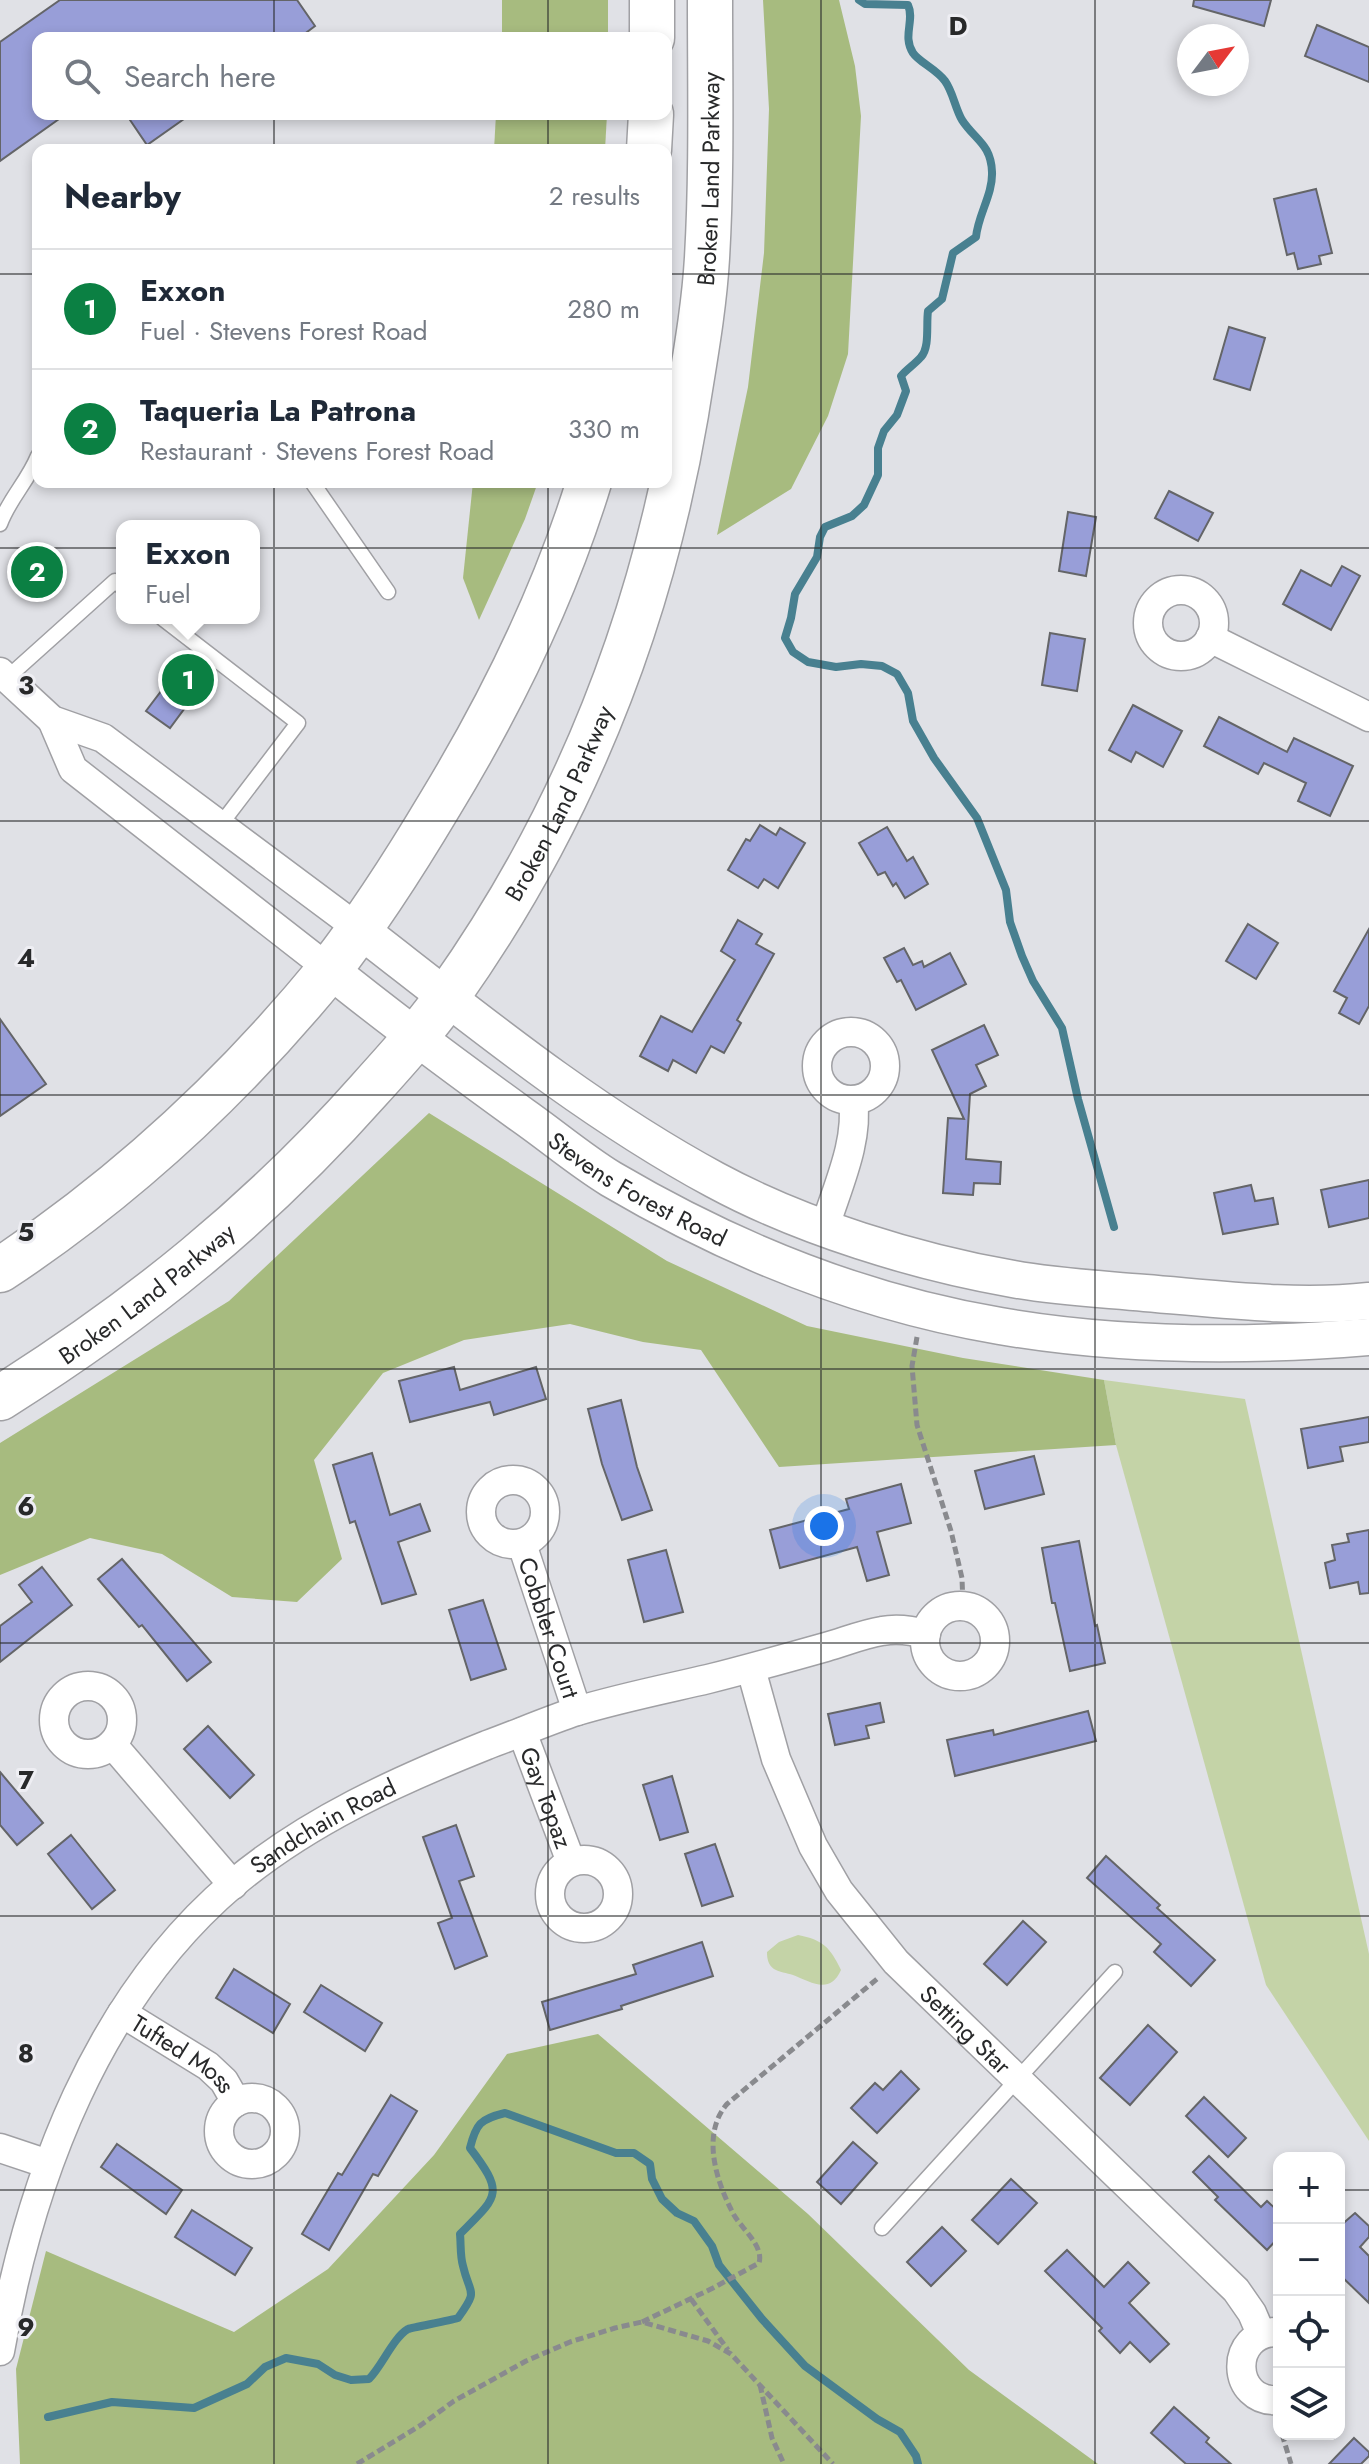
<!DOCTYPE html>
<html lang="en">
<head>
<meta charset="utf-8">
<style>
  body { margin:0; font-family:Jost,sans-serif; background:#f6f6f7; color:#1f2937 }
  .controls { position:absolute; right:24px; bottom:24px; display:grid; overflow:hidden; border-radius:16px; box-shadow:0 4px 12px #0003 }
  .controls button { width:72px; height:72px; display:grid; place-items:center; padding:0; border:0; border-bottom:2px solid #e0e1e3; background:#fff; color:#1f2937; font:40px sans-serif }
  .compass { position:absolute; left:1177px; top:24px; width:72px; height:72px; border-radius:50%; background:#fff; box-shadow:0 4px 12px #0003; rotate:58deg }
  .you { position:absolute; left:824px; top:1526px; width:28px; height:28px; margin:-20px; border:6px solid #fff; border-radius:50%; background:#1a73e8; box-shadow:0 0 0 12px #1a73e833 }
  .badge { display:grid; place-items:center; width:52px; height:52px; border-radius:50%; background:#0b8043; color:#fff; font-size:26px; font-weight:700 }
  .pin { position:absolute; translate:-50% -50%; border:4px solid #fff; box-shadow:0 2px 8px #0006 }
  .popup { position:absolute; left:116px; top:520px; width:144px; height:104px; box-sizing:border-box; display:grid; place-content:center; border-radius:16px; background:#fff; filter:drop-shadow(0 2px 6px #0005); font-size:26px; white-space:nowrap; color:#747a83 }
  .popup b { font-size:30px; color:#1f2937 }
  .popup::after { content:''; position:absolute; left:50%; top:100%; margin-left:-16px; border:16px solid transparent; border-top-color:#fff }
  .list { margin:0; padding:0; list-style:none }
  h2 { display:flex; justify-content:space-between; align-items:center; height:104px; margin:0; padding:0 32px; font-size:34px }
  h2 small { font-size:26px; font-weight:400; color:#747a83 }
  .list li { display:grid; grid-template-columns:52px 1fr auto; gap:24px; align-items:center; box-sizing:border-box; height:120px; padding:0 32px; border-top:2px solid #e0e1e3 }
  .list b { display:block; font-size:30px; white-space:nowrap }
  .list p { margin:0; font-size:26px; white-space:nowrap; color:#747a83 }
  .list em { font-size:26px; font-style:normal; color:#747a83 }
  .icon { flex:none; width:44px; height:44px; fill:none; stroke:currentColor; stroke-width:2; stroke-linecap:round; stroke-linejoin:round }
  .map { position:relative; flex:none; width:1369px; height:2464px; overflow:hidden }
  .search { position:absolute; background:#fff; box-shadow:0 4px 12px #0003; left:32px; top:32px; width:640px; height:88px; display:flex; align-items:center; gap:20px; box-sizing:border-box; padding:0 28px; border-radius:16px; color:#747a83; font-size:30px }
  .panel { position:absolute; background:#fff; box-shadow:0 4px 12px #0003; left:32px; top:144px; width:640px; height:344px; border-radius:16px }
  .map>svg:first-child { display:block }
</style>
</head>
<body>
<div class="map">
<svg width="1369" height="2464" viewBox="0 0 1369 2464">
  <rect width="100%" height="100%" fill="#e0e1e6"/>
  <g fill="#c4d3a7">
    <path d="M1104,1380L1245,1399L1369,1954V2141L1266,1985L1116,1445Z"/>
    <path d="M798,1935C823,1940 830,1947 841,1970C830,1995 811,1982 793,1975C787,1973 779,1972 774,1969C768,1965 767,1958 767,1952L779,1942Z"/>
  </g>
  <g fill="#a7bb7f">
    <rect x="502" y="0" width="106" height="38"/>
    <path d="M763,0H839L855,66L861,116L848,354L828,416L791,489L717,535L748,387L764,253L769,109Z"/>
    <path d="M496,114H607L605,150H494Z"/>
    <path d="M473,482H538L525,519L479,620L463,578Z"/>
    <path d="M429,1113L667,1261L807,1326L963,1358L1104,1380L1116,1445L779,1467L701,1350L643,1342L570,1324L464,1340L383,1373L314,1460L342,1559L297,1602L232,1597L162,1554L90,1538L0,1575V1443L229,1301Z"/>
    <path d="M598,2034L808,2214L969,2370L1098,2464H20L16,2369L46,2251L234,2332L328,2269L434,2155L507,2054Z"/>
  </g>
  <g fill="none" stroke-linecap="round" stroke-linejoin="round">
    <g stroke="#488090" stroke-width="8">
      <path d="M859,0L865,4L908,5C915,20 902,36 913,53C919,62 936,69 945,81C953,92 955,108 962,120C975,140 991,144 992,172C993,194 978,215 976,237L953,253L942,299L928,311C926,325 930,347 921,357C915,364 907,369 901,376L906,391L897,415L884,431L878,448V475L864,505L852,516L825,527L820,537L817,557L795,594L791,618L785,638L793,652L808,662L836,667L861,664L882,666L897,674L908,693L913,721L934,758L977,818L1006,890L1010,922L1022,956L1033,981L1062,1028L1078,1099L1114,1227"/>
      <path d="M48,2417L112,2402L194,2408L247,2384L265,2367L286,2358L318,2364L335,2375L351,2380L369,2379C382,2366 393,2338 408,2329C414,2327 448,2321 458,2318C479,2289 470,2296 463,2266C460,2256 461,2244 460,2234C498,2196 505,2194 470,2148C476,2124 480,2119 505,2113L616,2153H634L650,2164L652,2179L662,2199L677,2213L694,2221L712,2246L719,2265L762,2319L805,2366L877,2419L900,2432L916,2456L918,2464"/>
    </g>
  </g>
  <g fill="#989ed8" stroke="#646568" stroke-width="2">
    <path d="M60,0H297L315,26L299,38H38V114H66L0,161V42Z"/>
    <path d="M1194,0H1271L1264,26L1193,6Z"/>
    <path d="M1317,25L1369,47V82L1305,56Z"/>
    <path d="M126,114H191L147,145Z"/>
    <path d="M1316,189L1332,253L1319,256L1321,264L1298,269L1294,253L1287,255L1274,199Z"/>
    <path d="M1229,327L1265,338L1250,390L1214,379Z"/>
    <path d="M1169,491L1213,513L1198,541L1155,518Z"/>
    <path d="M1068,512L1096,517L1086,576L1059,571Z"/>
    <path d="M1342,566L1360,576L1331,630L1283,604L1301,570L1331,586Z"/>
    <path d="M1050,633L1085,639L1077,691L1042,685Z"/>
    <path d="M190,653L213,670L170,728L146,711Z"/>
    <path d="M1133,705L1182,731L1163,767L1136,752L1131,762L1109,750Z"/>
    <path d="M1219,717L1287,752L1294,738L1353,766L1330,816L1298,801L1306,783L1264,763L1258,774L1204,746Z"/>
    <path d="M760,825L776,835L780,828L805,843L778,888L764,879L758,888L728,870L746,839L750,841Z"/>
    <path d="M887,827L907,861L913,857L928,884L905,898L896,883L893,886L885,872L878,875L859,843Z"/>
    <path d="M738,920L762,934L756,944L774,954L737,1020L741,1023L724,1053L711,1046L696,1073L673,1060L668,1071L640,1056L661,1016L692,1032L735,960L721,951Z"/>
    <path d="M1248,924L1278,943L1256,979L1226,961Z"/>
    <path d="M1369,929V1006L1359,1024L1339,1013L1347,998L1334,991Z"/>
    <path d="M904,948L913,965L922,961L924,967L950,953L966,984L916,1010L901,980L897,982L884,958Z"/>
    <path d="M0,1019L46,1084L0,1116Z"/>
    <path d="M984,1025L998,1055L976,1065L986,1086L970,1094L966,1159L1001,1162L1000,1184L974,1183L973,1195L943,1193L948,1118L964,1119L932,1050Z"/>
    <path d="M1369,1180V1218L1329,1227L1321,1190Z"/>
    <path d="M1251,1185L1255,1201L1273,1198L1278,1224L1223,1234L1214,1193Z"/>
    <path d="M454,1367L460,1390L536,1367L546,1399L494,1415L490,1402L410,1422L399,1381Z"/>
    <path d="M621,1400L637,1467L652,1510L622,1520L602,1464L588,1409Z"/>
    <path d="M1369,1417V1442L1340,1447L1343,1461L1308,1468L1301,1429Z"/>
    <path d="M372,1453L390,1515L420,1504L430,1531L398,1542L416,1594L382,1604L355,1521L350,1523L333,1465Z"/>
    <path d="M1034,1456L1044,1494L985,1509L975,1471Z"/>
    <path d="M901,1484L911,1523L877,1532L889,1575L867,1581L857,1547L780,1568L770,1530L849,1509L846,1499Z"/>
    <path d="M1369,1530V1593L1360,1594L1358,1582L1330,1588L1325,1563L1335,1560L1332,1545L1349,1542L1347,1534Z"/>
    <path d="M1079,1541L1095,1626L1097,1625L1105,1663L1070,1671L1055,1603H1052L1042,1548Z"/>
    <path d="M666,1550L683,1612L644,1622L628,1560Z"/>
    <path d="M122,1559L211,1662L187,1681L142,1625L139,1627L98,1579Z"/>
    <path d="M42,1567L72,1605L0,1662V1626L32,1602L19,1585Z"/>
    <path d="M483,1600L506,1669L471,1680L449,1610Z"/>
    <path d="M880,1703L884,1722L866,1726L869,1738L835,1745L828,1714Z"/>
    <path d="M1088,1711L1096,1741L955,1776L947,1740L993,1730L994,1735Z"/>
    <path d="M208,1726L254,1775L230,1798L184,1749Z"/>
    <path d="M0,1772L43,1823L17,1845L0,1825Z"/>
    <path d="M672,1776L688,1832L660,1840L643,1785Z"/>
    <path d="M456,1825L474,1876L459,1881L487,1956L455,1969L438,1923L452,1918L423,1837Z"/>
    <path d="M71,1835L115,1890L92,1909L48,1854Z"/>
    <path d="M715,1844L733,1896L702,1906L685,1854Z"/>
    <path d="M1106,1856L1160,1905L1157,1908L1215,1960L1191,1986L1154,1952L1161,1944L1087,1878Z"/>
    <path d="M1023,1921L1046,1942L1007,1985L984,1964Z"/>
    <path d="M702,1942L713,1976L621,2006L622,2009L550,2030L542,2002L636,1974L633,1965Z"/>
    <path d="M234,1969L290,2004L273,2033L216,1998Z"/>
    <path d="M321,1985L382,2023L365,2051L304,2012Z"/>
    <path d="M1148,2025L1177,2052L1130,2105L1100,2078Z"/>
    <path d="M901,2071L919,2089L877,2133L851,2108L875,2083L883,2090Z"/>
    <path d="M391,2095L417,2111L378,2176L373,2174L329,2250L302,2234L338,2173L342,2175Z"/>
    <path d="M1204,2097L1246,2138L1228,2157L1186,2116Z"/>
    <path d="M853,2142L877,2163L841,2204L817,2182Z"/>
    <path d="M117,2144L182,2190L166,2214L101,2167Z"/>
    <path d="M1209,2156L1261,2207L1267,2201L1279,2212V2237L1267,2250L1215,2200L1218,2197L1193,2172Z"/>
    <path d="M1011,2179L1037,2203L998,2244L972,2220Z"/>
    <path d="M192,2210L252,2248L235,2275L175,2237Z"/>
    <path d="M1355,2213L1369,2226V2237L1360,2247L1369,2256V2303L1339,2274V2227Z"/>
    <path d="M942,2227L966,2251L931,2286L907,2262Z"/>
    <path d="M1067,2250L1104,2287L1128,2262L1149,2283L1129,2303L1169,2344L1150,2362L1130,2342L1120,2353L1099,2331L1102,2328L1045,2271Z"/>
    <path d="M1174,2407L1209,2438L1206,2442L1231,2464H1186L1151,2433Z"/>
    <path d="M1354,2438L1369,2452V2456L1361,2464H1329Z"/>
  </g>
  <g fill="none" stroke-linecap="round" stroke-linejoin="round">
    <defs>
      <g id="service">
        <path d="M312,482L388,592"/>
        <path d="M0,524C9,499 28,481 38,456"/>
        <path d="M162,618L298,723L221,824"/>
        <path d="M7,678L115,581L122,587"/>
        <path d="M882,2228L1115,1972"/>
      </g>
      <g id="minor">
        <circle cx="1181" cy="623" r="33"/>
        <path d="M1210,638L1369,717"/>
        <path d="M0,672L52,720L103,738L359,929"/>
        <path d="M52,720L73,769L329,969"/>
        <circle cx="851" cy="1066" r="34"/>
        <path d="M825,1227C837,1187 859,1142 853,1100"/>
        <circle cx="513" cy="1512" r="32"/>
        <path id="s1" d="M522,1544L577,1711"/>
        <circle cx="960" cy="1641" r="35"/>
        <path id="s2" d="M751,1669L776,1759L813,1846L839,1891L896,1962L1236,2290L1252,2313L1261,2334"/>
        <circle cx="88" cy="1720" r="34"/>
        <path id="s3" d="M522,1732L571,1862"/>
        <path d="M112,1744L233,1885"/>
        <circle cx="584" cy="1894" r="34"/>
        <path id="s4" d="M122,2013L208,2066L224,2081L236,2102"/>
        <circle cx="252" cy="2131" r="33"/>
        <path d="M0,2148L48,2164"/>
        <path d="M1278,2332C1228,2331 1230,2404 1279,2400"/>
        <path id="s5" d="M0,2351C30,2179 97,1999 234,1883C308,1821 397,1781 487,1745C517,1734 547,1721 577,1711C620,1698 665,1689 708,1679C748,1669 787,1658 826,1647C844,1642 863,1634 882,1631C897,1628 911,1630 926,1634"/>
      </g>
      <g id="tertiary">
        <path d="M359,929C474,1018 587,1111 715,1180C802,1227 916,1262 1013,1279C1056,1287 1102,1289 1145,1293C1219,1299 1295,1309 1369,1301"/>
        <path id="s6" d="M329,969C392,1020 457,1068 522,1115C552,1136 580,1160 611,1179C730,1249 863,1303 1000,1326C1122,1347 1246,1347 1369,1337"/>
      </g>
      <g id="primary">
        <path d="M652,38V0"/>
        <path d="M649,150L651,114"/>
        <path d="M0,1270C124,1188 235,1085 329,970C370,918 406,861 440,804C502,702 554,596 589,482"/>
        <path id="s7" d="M0,1398C140,1310 259,1214 369,1090C397,1059 425,1028 449,994C573,819 650,626 686,414C694,363 704,310 707,258C712,172 710,86 710,0"/>
      </g>
    </defs>
    <use href="#service" stroke="#a0a0a4" stroke-width="17"/>
    <use href="#minor" stroke="#a0a0a4" stroke-width="31"/>
    <use href="#tertiary" stroke="#a0a0a4" stroke-width="39"/>
    <use href="#primary" stroke="#a0a0a4" stroke-width="47"/>
    <g stroke="#898a8e" stroke-width="5" stroke-dasharray="8 4" stroke-linecap="butt">
      <path d="M917,1337L912,1366L917,1425L951,1531L962,1578L963,1606"/>
      <path d="M691,2299L728,2350"/>
      <path d="M642,2322L713,2288L759,2263C764,2246 742,2229 734,2215C716,2182 701,2134 727,2104L877,1979"/>
      <path d="M760,2385L772,2438L784,2464"/>
      <path d="M1282,2434L1291,2464"/>
      <path d="M357,2464L421,2425L454,2401L526,2361L570,2342L615,2328L642,2322L708,2341L731,2354L833,2464"/>
    </g>
    <use href="#service" stroke="#fff" stroke-width="14"/>
    <use href="#minor" stroke="#fff" stroke-width="28"/>
    <use href="#tertiary" stroke="#fff" stroke-width="36"/>
    <use href="#primary" stroke="#fff" stroke-width="44"/>
  </g>
  <path fill="none" stroke="#28292a" stroke-width="2" stroke-opacity="0.55" d="M274,0V38M548,0V38M821,0V2464M1095,0V2464M274,114V150M548,114V150M0,274H38M666,274H1369M274,482V2464M548,482V2464M0,548H1369M0,821H1369M0,1095H1369M0,1369H1369M0,1643H1369M0,1916H1369M0,2190H1279M1339,2190H1369"/>
  <g text-anchor="middle" dominant-baseline="central" stroke-width="6" stroke-linejoin="round" paint-order="stroke">
    <g font-size="24" fill="#28292a" stroke="#eeeef3">
      <text stroke="none"><textPath href="#s7" startOffset="1476">Broken Land Parkway</textPath></text>
      <text stroke="none"><textPath href="#s7" startOffset="828">Broken Land Parkway</textPath></text>
      <text stroke="none"><textPath href="#s6" startOffset="380">Stevens Forest Road</textPath></text>
      <text stroke="none"><textPath href="#s7" startOffset="180">Broken Land Parkway</textPath></text>
      <text stroke="none"><textPath href="#s1" startOffset="88">Cobbler Court</textPath></text>
      <text stroke="none"><textPath href="#s3" startOffset="70">Gay Topaz</textPath></text>
      <text stroke="none"><textPath href="#s5" startOffset="640">Sandchain Road</textPath></text>
      <text stroke="none"><textPath href="#s2" startOffset="428">Setting Star</textPath></text>
      <text stroke="none"><textPath href="#s4" startOffset="74">Tufted Moss</textPath></text>
    </g>
  </g>
  <g font-size="26" text-anchor="middle" font-weight="bold" fill="#28292a" stroke="#eeeef3" stroke-width="6" stroke-linejoin="round" paint-order="stroke">
    <text x="958" y="35">D</text>
    <text x="26" y="694">3</text>
    <text x="26" y="967">4</text>
    <text x="26" y="1241">5</text>
    <text x="26" y="1515">6</text>
    <text x="26" y="1789">7</text>
    <text x="26" y="2062">8</text>
    <text x="26" y="2336">9</text>
  </g>
</svg>
<div class="controls">
<button>+</button>
<button>−</button>
<button><svg class="icon" aria-label="locate" viewBox="0 0 24 24"><circle cx="12" cy="12" r="6"/><path d="M12 2v4M12 18v4M2 12h4M18 12h4"/></svg></button>
<button><svg class="icon" aria-label="layers" viewBox="0 0 24 24"><path d="M12 4l9 5-9 5-9-5zM3 14l9 5 9-5"/></svg></button>
</div>
<svg class="compass" viewBox="-18 -18 36 36"><path d="M0-13l5 13h-10z" fill="#e53935"/><path d="M0 13l5-13h-10z" fill="#747a83"/></svg>
<div class="you"></div>
<div class="pin badge" style="left:188px;top:680px">1</div>
<div class="popup"><b>Exxon</b>Fuel</div>
<div class="pin badge" style="left:37px;top:572px">2</div>
<div class="search"><svg class="icon" aria-label="search" viewBox="0 0 24 24"><circle cx="10" cy="10" r="6"/><path d="M15 15l6 6"/></svg>Search here</div>
<section class="panel">
<h2>Nearby<small>2 results</small></h2>
<ul class="list">
<li><span class="badge">1</span><div><b>Exxon</b><p>Fuel · Stevens Forest Road</p></div><em>280 m</em></li>
<li><span class="badge">2</span><div><b>Taqueria La Patrona</b><p>Restaurant · Stevens Forest Road</p></div><em>330 m</em></li>
</ul>
</section>
</div>
</body>
</html>
